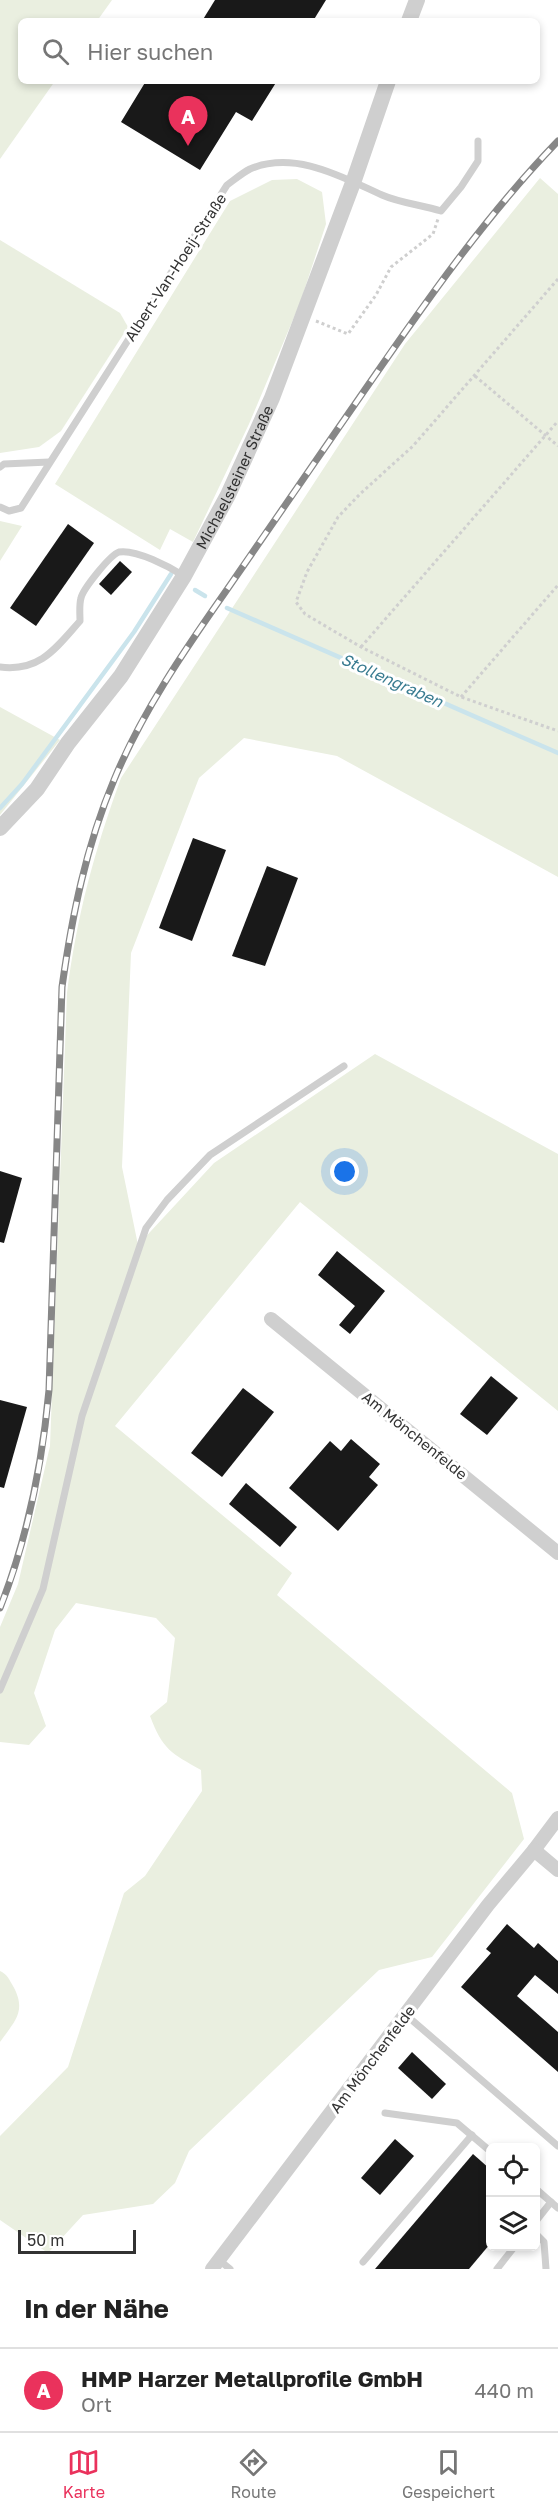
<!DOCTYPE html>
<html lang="de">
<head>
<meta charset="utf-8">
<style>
  body { margin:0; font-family:"Golos Text",sans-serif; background:#f6f6f6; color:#222 }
  .controls { position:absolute; right:18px; bottom:18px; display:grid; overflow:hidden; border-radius:9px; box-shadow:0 3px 9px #0003 }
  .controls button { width:54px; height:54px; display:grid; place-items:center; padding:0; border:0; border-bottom:2px solid #e0e0e0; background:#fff; color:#222; font:30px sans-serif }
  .scale { position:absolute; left:18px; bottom:15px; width:118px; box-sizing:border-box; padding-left:6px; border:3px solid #323232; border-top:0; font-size:16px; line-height:21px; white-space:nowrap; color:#323232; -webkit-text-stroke:4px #fff; paint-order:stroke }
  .you { position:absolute; left:345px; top:1172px; width:21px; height:21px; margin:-15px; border:4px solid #fff; border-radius:50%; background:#1a73e8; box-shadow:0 0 0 9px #1a73e833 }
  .badge { display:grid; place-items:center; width:39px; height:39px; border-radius:50%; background:#ea325c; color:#fff; font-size:20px; font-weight:700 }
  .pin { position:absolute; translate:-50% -50px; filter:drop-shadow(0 2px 3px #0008) }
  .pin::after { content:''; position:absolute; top:32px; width:21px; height:18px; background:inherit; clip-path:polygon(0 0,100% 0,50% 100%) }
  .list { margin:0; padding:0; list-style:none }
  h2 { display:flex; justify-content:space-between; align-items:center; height:78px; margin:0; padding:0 24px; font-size:26px }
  h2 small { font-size:20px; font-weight:400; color:#767676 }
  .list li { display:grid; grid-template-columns:39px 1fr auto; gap:18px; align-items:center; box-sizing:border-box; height:84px; padding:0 24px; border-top:2px solid #e0e0e0 }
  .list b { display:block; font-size:22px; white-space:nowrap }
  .list p { margin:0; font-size:20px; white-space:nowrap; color:#767676 }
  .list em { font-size:20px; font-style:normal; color:#767676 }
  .icon { flex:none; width:33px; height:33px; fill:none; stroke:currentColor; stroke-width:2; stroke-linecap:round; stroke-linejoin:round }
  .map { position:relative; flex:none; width:558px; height:2269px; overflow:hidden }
  .search { position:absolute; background:#fff; box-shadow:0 3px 9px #0003; left:18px; right:18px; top:18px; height:66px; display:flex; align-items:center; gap:15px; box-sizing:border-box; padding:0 21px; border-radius:9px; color:#767676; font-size:22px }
  .sheet { height:162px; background:#fff }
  nav { display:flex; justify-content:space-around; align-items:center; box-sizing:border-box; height:84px; border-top:2px solid #e0e0e0; background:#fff; font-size:16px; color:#767676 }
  nav a { display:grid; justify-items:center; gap:3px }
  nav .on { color:#ea325c }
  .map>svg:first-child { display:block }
</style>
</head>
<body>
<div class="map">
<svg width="558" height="2269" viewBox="0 0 558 2269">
  <rect width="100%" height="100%" fill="#fff"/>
  <g fill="#eaefe0">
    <path d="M0,0H112L97,21H21V81H55L0,159Z"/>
    <path d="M540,178L558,194V877L337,756L244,738L199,778L131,953L122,1167L138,1245L214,1163L375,1054L558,1154V1411L300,1202L115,1426L292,1573L277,1595L512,1793L524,1839L432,1957L379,1970L189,2151L175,2183L153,2204L83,2215L48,2253L0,2220V2136L68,2067L124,1893L145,1876L202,1791L201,1770C171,1753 163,1750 150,1716L167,1702L175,1638L156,1618L76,1603L55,1630L34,1693L46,1726L29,1745L0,1742V1627L18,1584L50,1446L67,993C77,915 94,852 121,778L405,344Z"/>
    <path d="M297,179L322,192L326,224L300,303L249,424L193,542L170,529L160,550L55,484L230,201L272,180Z"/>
    <path d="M0,240L120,313L128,327L61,431L39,447L0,453Z"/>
    <path d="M0,521L22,526L0,561Z"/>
    <path d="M0,707L60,740L0,815Z"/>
    <path d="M0,1971C7,1974 9,1979 13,1986C27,2011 15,2021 0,2042Z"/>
  </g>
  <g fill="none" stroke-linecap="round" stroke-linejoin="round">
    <g stroke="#cae4ec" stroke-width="4.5">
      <path d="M195,590L205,596"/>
      <path d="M227,608L558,753"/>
      <path d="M0,808L22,784L134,632L171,574"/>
    </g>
  </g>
  <g fill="#191919">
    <path d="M215,0H326L313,21H202Z"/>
    <path d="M146,81H277L252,121L236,112L200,170L121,122Z"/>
    <path d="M68,524L94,543L36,626L10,608Z"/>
    <path d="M120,561L132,572L111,595L99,584Z"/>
    <path d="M193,838L226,850L192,941L159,928Z"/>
    <path d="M267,866L298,878L265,966L232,956Z"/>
    <path d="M0,1171L22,1178L4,1243L0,1242Z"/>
    <path d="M337,1251L385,1291L350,1334L339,1325L355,1306L318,1275Z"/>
    <path d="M491,1376L518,1398L487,1435L460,1414Z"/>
    <path d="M243,1388L274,1412L222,1477L191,1453Z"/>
    <path d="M0,1400L27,1407L4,1488L0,1487Z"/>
    <path d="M351,1439L380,1464L369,1477L378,1485L338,1531L289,1488L330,1441L341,1451Z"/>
    <path d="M246,1483L297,1527L280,1547L229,1504Z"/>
    <path d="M507,1924L534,1948L538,1943L558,1961V1994L535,1975L517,1996L558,2032V2072L461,1987L491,1953L486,1949Z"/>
    <path d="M412,2052L446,2084L432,2099L398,2068Z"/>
    <path d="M395,2139L414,2156L380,2195L361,2178Z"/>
    <path d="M473,2154L490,2169V2244L469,2269H375Z"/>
  </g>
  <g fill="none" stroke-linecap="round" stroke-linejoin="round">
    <g stroke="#cfcfcf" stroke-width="3" stroke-dasharray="3 3" stroke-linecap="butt">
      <path d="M558,279L413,446L360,494L338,517L307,572L296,602L305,614L361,647L461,697L558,731"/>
      <path d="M316,321L348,334L376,295L391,267L433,234L438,219"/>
      <path d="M475,376L558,446"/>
      <path d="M361,647L558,421"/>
      <path d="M461,697L558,585"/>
    </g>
    <g stroke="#cfcfcf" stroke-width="7">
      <path d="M0,467L4,464L49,462"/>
      <path d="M0,507L9,511L21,508L227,185C234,180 242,173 250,169C295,150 342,177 382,195C400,203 422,205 441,211L461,187L478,161V141"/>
      <path d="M0,667C40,672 56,648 80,621C80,614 79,605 81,598C83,589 110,555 119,552C136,549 170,567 184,576"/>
      <path d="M0,1690L43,1589L82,1416L146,1228L167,1200L210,1155L344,1066"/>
      <path d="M406,2015L558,2146"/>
      <path d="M385,2113L457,2123L490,2151"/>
      <path d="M536,2189L558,2208"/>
      <path d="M536,2221L551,2202"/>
      <path d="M536,2234L544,2242L546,2269"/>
      <path d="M219,2260L230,2269"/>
      <path d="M363,2262L472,2135"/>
      <path d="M497,2269L515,2246"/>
    </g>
    <g stroke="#cfcfcf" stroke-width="14">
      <path d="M271,1319L558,1553"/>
      <path d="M534,1850L558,1818"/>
      <path d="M212,2269L488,1905L534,1850L558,1870"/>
    </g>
    <g stroke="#cfcfcf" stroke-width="16">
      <path d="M409,21L417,0"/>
      <path id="s1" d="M0,828L37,789L68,743L121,676L184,576L228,495L272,398L354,180L388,81"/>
    </g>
    <defs>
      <path id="rail" d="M0,1608C28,1537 42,1466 49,1390L62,987C72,916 86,846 114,780C142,712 184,651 226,591C263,537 300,484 337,430C406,331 473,229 558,141"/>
    </defs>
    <use href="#rail" stroke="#878787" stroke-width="7"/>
    <use href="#rail" stroke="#fff" stroke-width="4.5" stroke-dasharray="14" stroke-linecap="butt"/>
  </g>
  <g text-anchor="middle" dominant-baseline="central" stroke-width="6" stroke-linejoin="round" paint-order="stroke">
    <g font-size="15" fill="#323232" stroke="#fff">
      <text transform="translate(175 267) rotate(-57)">Albert-Van-Hoeij-Straße</text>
      <text stroke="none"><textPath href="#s1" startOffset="424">Michaelsteiner Straße</textPath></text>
      <text transform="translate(415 1435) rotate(39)">Am Mönchenfelde</text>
      <text transform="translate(372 2059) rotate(-53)">Am Mönchenfelde</text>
    </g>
    <g font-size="16" font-style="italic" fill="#3a7c91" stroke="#fff">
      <text transform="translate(392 680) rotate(24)">Stollengraben</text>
    </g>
  </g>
</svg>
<div class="controls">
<button><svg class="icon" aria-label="locate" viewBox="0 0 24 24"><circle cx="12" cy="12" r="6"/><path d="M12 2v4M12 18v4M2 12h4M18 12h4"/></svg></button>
<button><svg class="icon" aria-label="layers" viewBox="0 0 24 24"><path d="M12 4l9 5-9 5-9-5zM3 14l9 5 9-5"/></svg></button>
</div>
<div class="scale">50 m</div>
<div class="you"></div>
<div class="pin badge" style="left:188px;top:146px">A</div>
<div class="search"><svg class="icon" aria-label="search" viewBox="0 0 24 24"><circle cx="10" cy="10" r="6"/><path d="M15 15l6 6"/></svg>Hier suchen</div>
</div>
<section class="sheet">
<h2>In der Nähe<small></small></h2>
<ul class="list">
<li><span class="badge">A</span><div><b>HMP Harzer Metallprofile GmbH</b><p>Ort</p></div><em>440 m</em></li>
</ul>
</section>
<nav>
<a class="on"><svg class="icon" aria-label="map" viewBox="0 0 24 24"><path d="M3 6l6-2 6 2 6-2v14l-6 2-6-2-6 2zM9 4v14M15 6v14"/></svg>Karte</a>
<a><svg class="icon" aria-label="directions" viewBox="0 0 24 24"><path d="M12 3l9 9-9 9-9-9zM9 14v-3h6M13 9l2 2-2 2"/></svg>Route</a>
<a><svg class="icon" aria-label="saved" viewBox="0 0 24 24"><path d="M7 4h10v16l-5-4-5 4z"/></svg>Gespeichert</a>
</nav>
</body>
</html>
